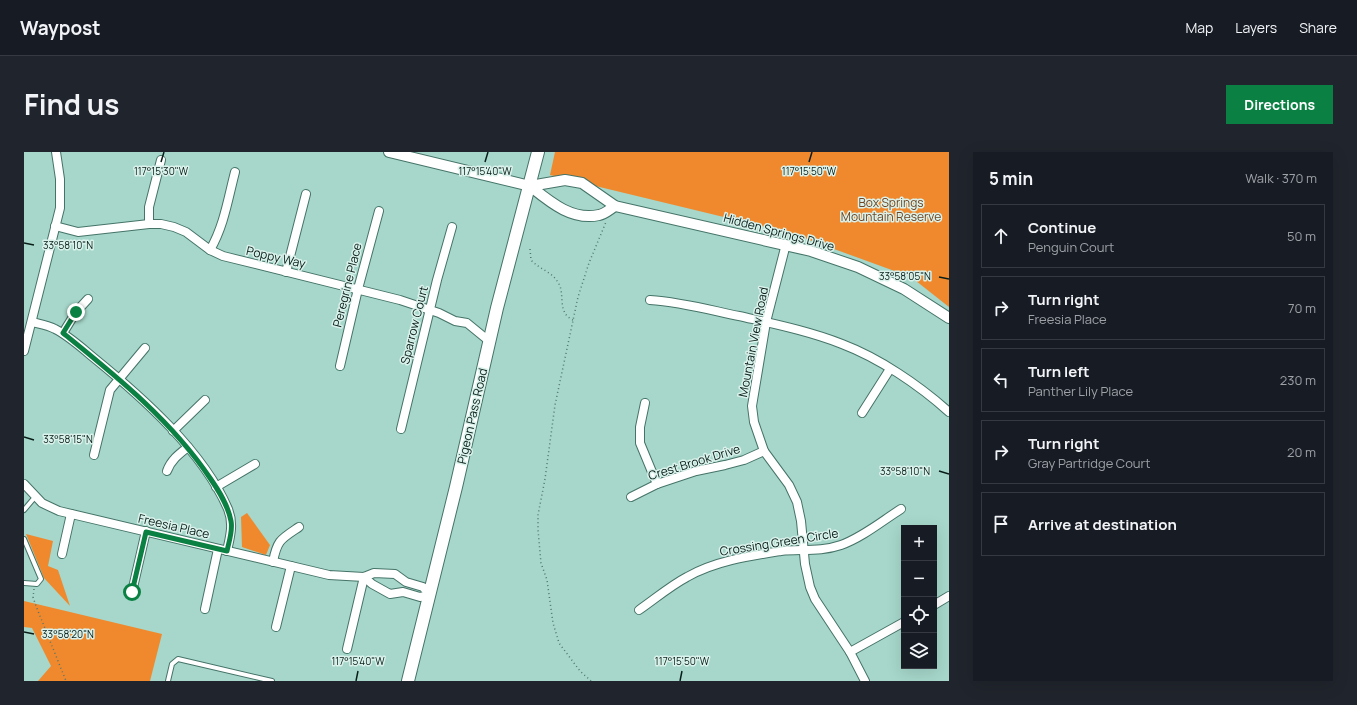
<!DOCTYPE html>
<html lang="en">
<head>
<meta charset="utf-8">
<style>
  body { margin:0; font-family:Manrope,sans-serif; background:#20242c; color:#f1f3f6 }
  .controls { position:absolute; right:12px; bottom:12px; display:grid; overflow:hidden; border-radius:0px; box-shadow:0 4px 16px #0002 }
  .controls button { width:36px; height:36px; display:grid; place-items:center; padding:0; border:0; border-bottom:1px solid #363941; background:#171b24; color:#f1f3f6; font:20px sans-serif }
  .stop { position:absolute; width:12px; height:12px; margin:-9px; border:3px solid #0b8043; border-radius:50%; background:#fff }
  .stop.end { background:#0b8043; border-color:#fff; box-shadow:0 1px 4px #0008 }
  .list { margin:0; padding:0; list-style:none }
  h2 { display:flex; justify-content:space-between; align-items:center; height:52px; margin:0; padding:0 16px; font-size:17px }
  h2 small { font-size:13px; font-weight:400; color:#9ea1a6 }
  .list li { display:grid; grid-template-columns:26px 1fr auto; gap:12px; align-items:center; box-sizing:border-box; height:64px; margin:0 8px 8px; padding:0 8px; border:1px solid #363941; border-radius:0px }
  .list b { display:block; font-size:15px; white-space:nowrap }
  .list p { margin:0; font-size:13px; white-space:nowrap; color:#9ea1a6 }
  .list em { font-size:13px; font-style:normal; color:#9ea1a6 }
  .icon { flex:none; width:22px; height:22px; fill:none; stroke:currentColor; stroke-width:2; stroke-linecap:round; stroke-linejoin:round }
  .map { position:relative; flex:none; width:925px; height:529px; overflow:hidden; border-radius:0px }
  header { display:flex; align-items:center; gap:24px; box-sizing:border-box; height:56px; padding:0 20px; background:#171b24; border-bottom:1px solid #363941 }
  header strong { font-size:19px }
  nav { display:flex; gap:22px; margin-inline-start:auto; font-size:14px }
  .intro { display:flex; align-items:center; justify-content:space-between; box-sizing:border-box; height:96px; padding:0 24px }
  h1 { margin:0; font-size:28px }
  .button { padding:10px 18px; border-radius:0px; background:#0b8043; color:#fff; font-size:14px; font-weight:700 }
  main { display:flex; gap:24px; padding:0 24px }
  aside { flex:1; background:#171b24; border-radius:0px; box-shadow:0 4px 16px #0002 }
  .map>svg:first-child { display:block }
</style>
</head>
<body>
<header>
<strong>Waypost</strong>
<nav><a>Map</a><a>Layers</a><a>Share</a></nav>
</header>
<div class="intro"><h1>Find us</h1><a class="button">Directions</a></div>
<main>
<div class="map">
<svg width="925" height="529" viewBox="0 0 925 529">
  <rect width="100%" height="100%" fill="#a6d7ca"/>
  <g fill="#f0892d">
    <path d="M531,0H925V155L887,125L766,81L526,23Z"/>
    <path d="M223,361L246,393L242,403L218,395L217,365Z"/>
    <path d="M2,382L29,389L24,414L34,418L46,454L20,426Z"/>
    <path d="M0,449L138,482L126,529H14L27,514L8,476L0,475Z"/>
  </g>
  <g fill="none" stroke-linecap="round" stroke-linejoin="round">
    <defs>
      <g id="service">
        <path d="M0,358L11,345"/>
        <path d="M0,387L17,427L13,432L0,431"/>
        <path d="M144,529L148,512L154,507L248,529"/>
      </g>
      <g id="minor">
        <path d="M125,72V55L137,8"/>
        <path d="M31,74L54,80L125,72H137L150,75L162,80L186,98L199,104L376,148L415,161L431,169L443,171L465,189"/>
        <path d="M762,92L742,170L728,254L730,270L740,299L765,333L773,350L777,369L781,412L786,435L791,447L826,500L841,529"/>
        <path d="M186,98C200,74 204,47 211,20"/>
        <path d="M262,120L282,42"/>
        <path d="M626,148C657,150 686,158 715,164C750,172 785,179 818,192C855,206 895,233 925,260"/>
        <path d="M8,170C16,172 24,173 31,177C45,184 58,196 70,206C118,245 179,299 204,357C210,372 206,385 203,399"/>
        <path d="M39,181L52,160L64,147"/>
        <path d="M0,199L36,56V27L32,0"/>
        <path d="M316,214L334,137L355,59"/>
        <path d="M621,251L616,275V291L633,332"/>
        <path d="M838,261L866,217"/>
        <path d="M377,277L413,128L428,75"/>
        <path d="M149,279L181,248"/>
        <path d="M70,303L86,238L121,196"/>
        <path d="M143,319C147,308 155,302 164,295"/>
        <path d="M0,332L18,351L35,359L305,423L340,425L350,421L371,422L382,430L399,435L406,443"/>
        <path d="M192,335L231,312"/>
        <path d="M607,345L633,332L672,319L701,313L720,308L740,299"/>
        <path d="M38,402L47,362"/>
        <path d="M249,410C253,388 257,387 275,375"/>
        <path d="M340,425L348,432L366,442L379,440L396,445L406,443"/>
        <path d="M108,440L122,379"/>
        <path d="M910,453L925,444"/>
        <path d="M181,457L194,397"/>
        <path d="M615,458C631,447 646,434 663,425C691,409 725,404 757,399C777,397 797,400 817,393C839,385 858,369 877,357"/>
        <path d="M252,475L267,414"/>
        <path d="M323,497L340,425"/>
        <path d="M826,500L880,470"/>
      </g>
      <g id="tertiary">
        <path d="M365,0L506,34L541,28L558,31L591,54L787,99L834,115L880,137L925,166"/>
        <path d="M506,34C526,50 548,69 575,63C581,62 586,57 591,54"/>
      </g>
      <path id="secondary" d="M384,529L432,335L473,156L514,0"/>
    </defs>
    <use href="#service" stroke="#457368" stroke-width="6"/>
    <use href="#minor" stroke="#457368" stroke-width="10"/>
    <use href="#tertiary" stroke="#457368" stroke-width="12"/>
    <use href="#secondary" stroke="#457368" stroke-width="14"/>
    <g stroke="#54766d" stroke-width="1.5" stroke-dasharray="1 3" stroke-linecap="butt">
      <path d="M506,97L507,108C516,118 528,119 535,132C541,143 533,161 549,168"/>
      <path d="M10,437L9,445L12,454L42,529"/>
      <path d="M567,529L556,519L535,491L529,471L523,428L517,411L514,378V363L521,327L531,253L554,145L565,111L582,70"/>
    </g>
    <use href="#service" stroke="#fff" stroke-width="4"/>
    <use href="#minor" stroke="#fff" stroke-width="8"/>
    <use href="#tertiary" stroke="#fff" stroke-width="10"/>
    <use href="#secondary" stroke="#fff" stroke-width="12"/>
  </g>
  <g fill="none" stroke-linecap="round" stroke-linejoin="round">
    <path stroke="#0b8043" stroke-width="5" d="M52,160L39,181C92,224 147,268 186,326C195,339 204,353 207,369C209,379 205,389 203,399L122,380L108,440"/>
  </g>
  <path fill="none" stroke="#091d18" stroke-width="1.5" d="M137,10L140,0M461,10L464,0M785,10L788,0M0,91L10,93M915,125L925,127M0,285L10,288M915,319L925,322M0,480L10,482M332,529L334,519M656,529L658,519"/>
  <g text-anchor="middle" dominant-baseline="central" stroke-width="3" stroke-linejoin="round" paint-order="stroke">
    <g font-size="12" fill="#714522" stroke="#daf2eb">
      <text x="867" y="50">Box Springs<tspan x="867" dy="14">Mountain Reserve</tspan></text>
    </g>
    <g font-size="12" fill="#091d18" stroke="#daf2eb">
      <text transform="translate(755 80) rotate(15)">Hidden Springs Drive</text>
      <text transform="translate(252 105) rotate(13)">Poppy Way</text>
      <text transform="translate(323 133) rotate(-76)">Peregrine Place</text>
      <text transform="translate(390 173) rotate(-76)">Sparrow Court</text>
      <text transform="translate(729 190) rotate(-79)">Mountain View Road</text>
      <text transform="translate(448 264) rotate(-77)">Pigeon Pass Road</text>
      <text transform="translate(670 310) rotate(-17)">Crest Brook Drive</text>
      <text transform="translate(150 374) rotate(13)">Freesia Place</text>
      <text transform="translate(755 390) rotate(-9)">Crossing Green Circle</text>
    </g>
  </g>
  <g font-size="10" text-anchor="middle" fill="#091d18" stroke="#daf2eb" stroke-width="3" stroke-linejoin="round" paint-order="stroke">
    <text x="137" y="23">117°15'30"W</text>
    <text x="461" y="23">117°15'40"W</text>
    <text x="785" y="23">117°15'50"W</text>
    <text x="44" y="97">33°58'10"N</text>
    <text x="881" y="128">33°58'05"N</text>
    <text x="44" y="291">33°58'15"N</text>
    <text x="881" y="323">33°58'10"N</text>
    <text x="44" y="486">33°58'20"N</text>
    <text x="334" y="513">117°15'40"W</text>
    <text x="658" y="513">117°15'50"W</text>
  </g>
</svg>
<div class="controls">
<button>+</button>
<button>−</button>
<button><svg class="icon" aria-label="locate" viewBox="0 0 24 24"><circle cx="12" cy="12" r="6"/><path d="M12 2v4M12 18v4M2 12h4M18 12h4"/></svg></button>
<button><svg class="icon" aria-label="layers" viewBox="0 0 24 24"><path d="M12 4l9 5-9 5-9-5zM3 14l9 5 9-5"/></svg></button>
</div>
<div class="stop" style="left:108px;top:440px"></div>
<div class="stop end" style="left:52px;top:160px"></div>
</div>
<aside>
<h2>5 min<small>Walk · 370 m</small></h2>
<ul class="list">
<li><svg class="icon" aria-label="ahead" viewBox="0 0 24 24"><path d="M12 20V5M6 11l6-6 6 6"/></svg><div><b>Continue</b><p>Penguin Court</p></div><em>50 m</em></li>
<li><svg class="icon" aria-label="right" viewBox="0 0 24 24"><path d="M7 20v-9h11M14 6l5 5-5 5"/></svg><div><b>Turn right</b><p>Freesia Place</p></div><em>70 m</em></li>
<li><svg class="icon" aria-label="left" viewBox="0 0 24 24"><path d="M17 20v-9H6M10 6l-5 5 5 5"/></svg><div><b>Turn left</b><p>Panther Lily Place</p></div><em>230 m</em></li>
<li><svg class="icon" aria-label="right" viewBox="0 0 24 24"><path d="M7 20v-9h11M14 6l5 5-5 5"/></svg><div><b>Turn right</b><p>Gray Partridge Court</p></div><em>20 m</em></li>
<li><svg class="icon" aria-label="arrive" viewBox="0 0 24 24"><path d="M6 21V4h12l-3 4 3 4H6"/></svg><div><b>Arrive at destination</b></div></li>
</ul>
</aside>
</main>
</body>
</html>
